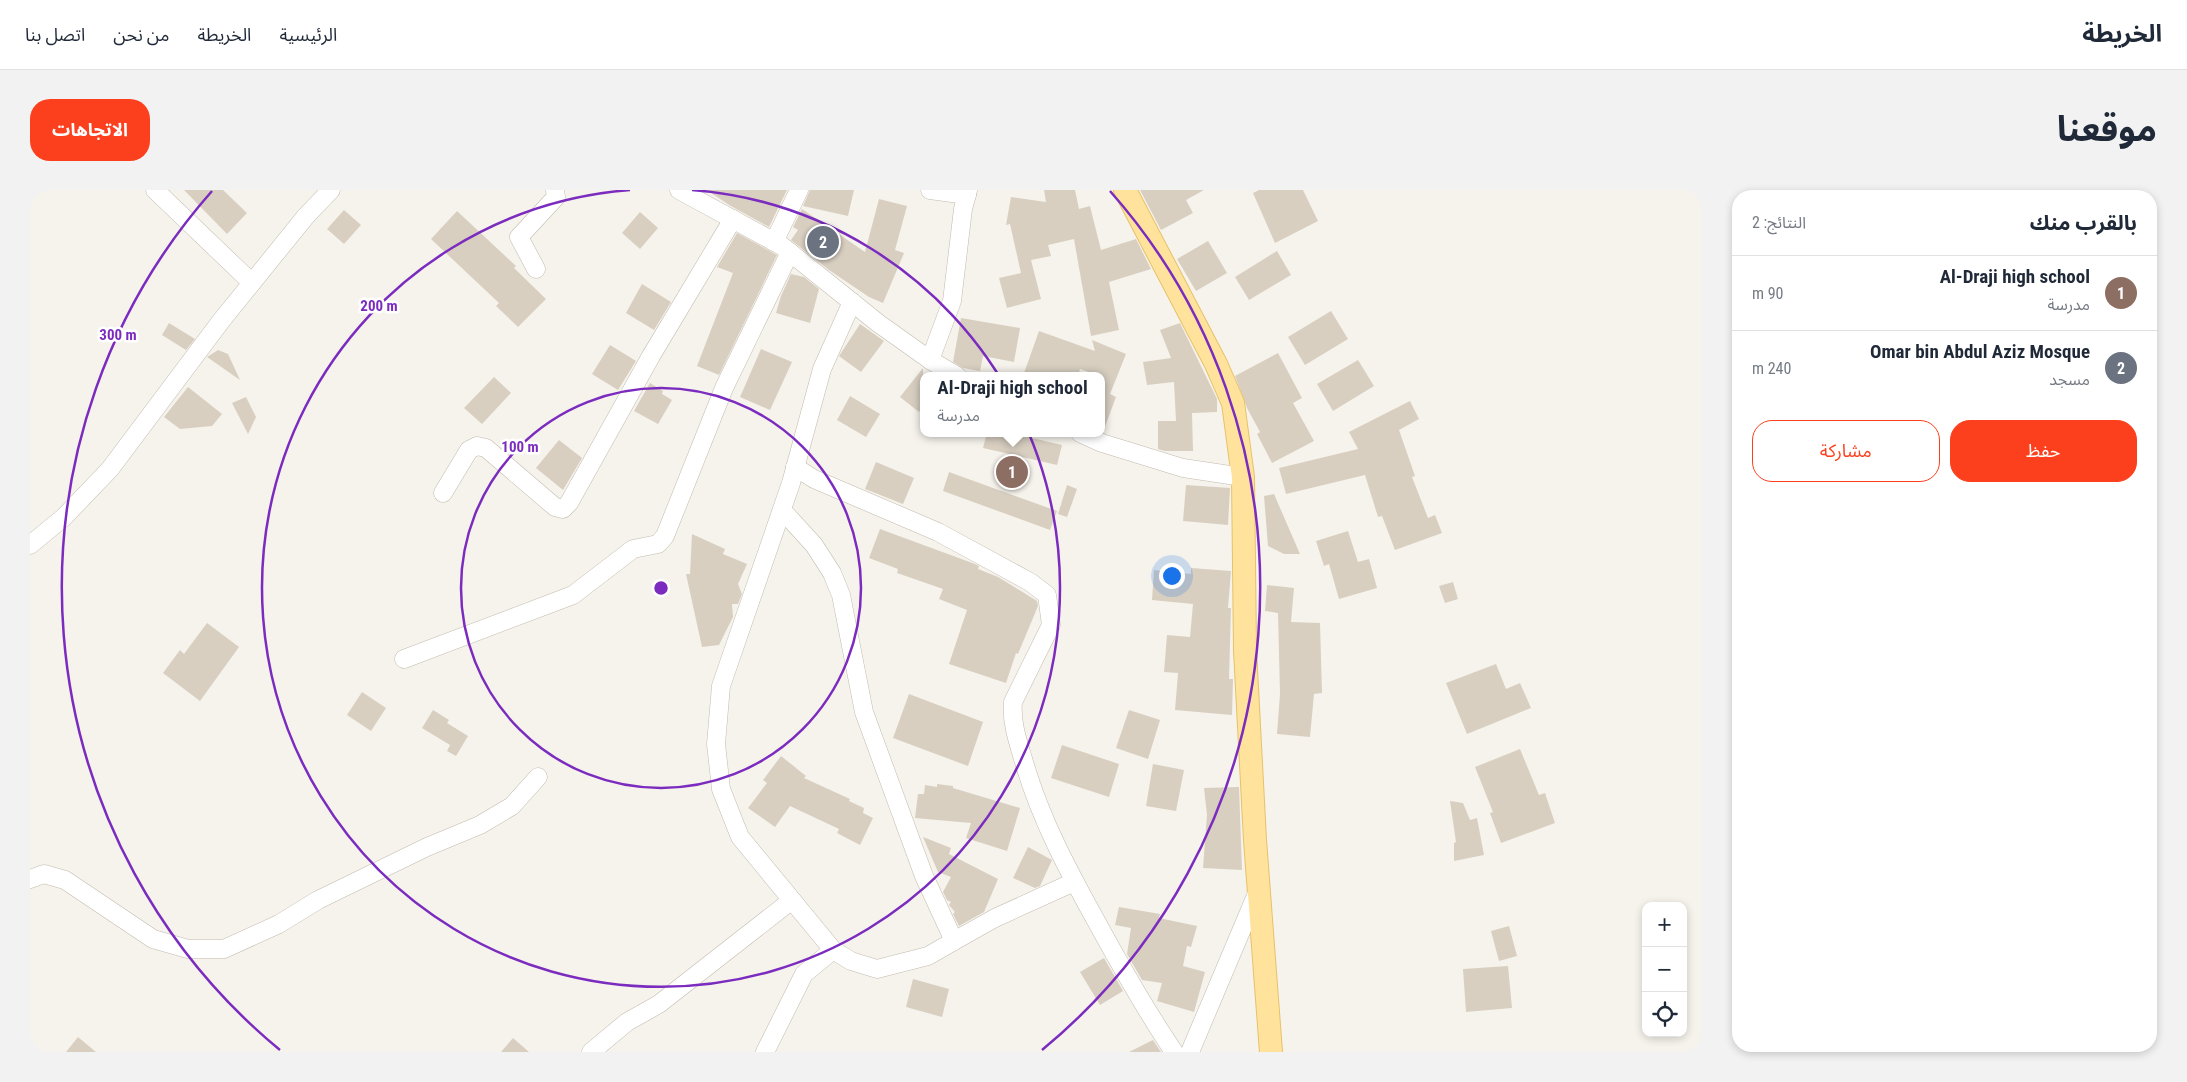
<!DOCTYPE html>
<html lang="ar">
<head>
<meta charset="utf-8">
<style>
  body { margin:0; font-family:"Roboto Condensed","Noto Sans Arabic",sans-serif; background:#f2f2f3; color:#1f2937; direction:rtl }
  .controls { position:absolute; right:15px; bottom:15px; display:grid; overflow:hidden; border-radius:10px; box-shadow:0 2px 8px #0003 }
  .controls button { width:45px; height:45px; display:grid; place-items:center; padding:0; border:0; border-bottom:1px solid #e0e1e3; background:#fff; color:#1f2937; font:25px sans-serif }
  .you { position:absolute; left:1141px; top:385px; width:18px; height:18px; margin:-12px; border:4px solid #fff; border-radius:50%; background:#1a73e8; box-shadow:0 0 0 8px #1a73e833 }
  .badge { display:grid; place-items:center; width:32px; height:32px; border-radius:50%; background:#fc3f1d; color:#fff; font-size:16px; font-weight:700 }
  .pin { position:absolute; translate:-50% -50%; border:2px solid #fff; box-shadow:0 1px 5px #0006 }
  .popup { position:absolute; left:890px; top:182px; width:185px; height:65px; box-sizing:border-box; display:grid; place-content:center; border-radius:10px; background:#fff; filter:drop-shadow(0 1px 4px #0005); font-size:16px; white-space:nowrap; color:#747a83 }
  .popup b { font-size:19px; color:#1f2937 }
  .popup::after { content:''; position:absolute; left:50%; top:100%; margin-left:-10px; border:10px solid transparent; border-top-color:#fff }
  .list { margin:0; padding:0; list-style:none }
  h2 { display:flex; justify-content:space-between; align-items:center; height:65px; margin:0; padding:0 20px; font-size:21px }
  h2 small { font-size:16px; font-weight:400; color:#747a83 }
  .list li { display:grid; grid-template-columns:32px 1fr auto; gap:15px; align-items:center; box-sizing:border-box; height:75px; padding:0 20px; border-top:1px solid #e0e1e3 }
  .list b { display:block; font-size:19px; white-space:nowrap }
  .list p { margin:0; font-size:16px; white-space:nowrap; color:#747a83 }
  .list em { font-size:16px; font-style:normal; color:#747a83 }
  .actions { display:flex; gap:10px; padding:15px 20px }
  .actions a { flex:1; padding:11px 0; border:1px solid #fc3f1d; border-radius:20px; text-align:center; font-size:18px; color:#fc3f1d }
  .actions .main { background:#fc3f1d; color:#fff }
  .icon { flex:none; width:28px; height:28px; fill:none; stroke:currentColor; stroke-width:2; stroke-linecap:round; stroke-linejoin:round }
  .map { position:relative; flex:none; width:1672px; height:862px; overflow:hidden; direction:ltr; border-radius:20px }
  header { display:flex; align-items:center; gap:30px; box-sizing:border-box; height:70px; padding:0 25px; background:#fff; border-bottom:1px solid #e0e1e3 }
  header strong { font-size:24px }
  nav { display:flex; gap:28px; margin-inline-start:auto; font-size:18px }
  .intro { display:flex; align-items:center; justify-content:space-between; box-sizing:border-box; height:120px; padding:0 30px }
  h1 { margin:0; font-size:35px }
  .button { padding:12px 22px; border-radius:20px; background:#fc3f1d; color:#fff; font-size:18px; font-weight:700 }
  main { display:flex; gap:30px; padding:0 30px }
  aside { flex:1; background:#fff; border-radius:20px; box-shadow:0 2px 8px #0003 }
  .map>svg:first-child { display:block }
</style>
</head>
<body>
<header>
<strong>الخريطة</strong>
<nav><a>الرئيسية</a><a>الخريطة</a><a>من نحن</a><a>اتصل بنا</a></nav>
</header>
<div class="intro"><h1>موقعنا</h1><a class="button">الاتجاهات</a></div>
<main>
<aside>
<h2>بالقرب منك<small>النتائج: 2</small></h2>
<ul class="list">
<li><span class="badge" style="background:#8d6e63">1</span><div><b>Al-Draji high school</b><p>مدرسة</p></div><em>90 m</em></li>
<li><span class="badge" style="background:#6b7280">2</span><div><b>Omar bin Abdul Aziz Mosque</b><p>مسجد</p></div><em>240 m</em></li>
</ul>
<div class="actions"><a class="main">حفظ</a><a>مشاركة</a></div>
</aside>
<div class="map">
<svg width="1672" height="862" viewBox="0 0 1672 862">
  <rect width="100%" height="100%" fill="#f6f3ec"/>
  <g fill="#d8cfc1">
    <path d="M154,0H193L217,23L197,44Z"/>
    <path d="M677,0H757L739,37L699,15Z"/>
    <path d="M780,0H824L818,26L773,16Z"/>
    <path d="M1014,0H1045L1049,19L1060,16L1071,60L1106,49L1121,79L1079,92L1089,140L1061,146L1044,49L1018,55L1021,66L1001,70L1011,109L977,118L969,88L991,83L980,34L976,35L981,7L1016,12Z"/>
    <path d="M1110,0H1174L1156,10L1163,23L1131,40Z"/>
    <path d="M1229,0H1273L1288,31L1245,53L1223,3Z"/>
    <path d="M849,9L877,16L865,60L874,63L853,113L839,107L799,80L761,50L768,40L763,37L772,19L835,62Z"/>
    <path d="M314,20L331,35L314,54L297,39Z"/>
    <path d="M427,21L486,76L484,78L516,109L488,137L466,116L469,113L401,49Z"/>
    <path d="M610,22L628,38L610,59L592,43Z"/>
    <path d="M707,43L747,65L689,185L667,176L703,83L687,77Z"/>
    <path d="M1178,51L1197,83L1166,101L1147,69Z"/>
    <path d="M1247,61L1261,85L1219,110L1205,87Z"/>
    <path d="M761,84L774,87L789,99L780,133L746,123L751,106Z"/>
    <path d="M612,94L641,112L624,140L596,123Z"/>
    <path d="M1301,121L1318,149L1275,175L1258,147Z"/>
    <path d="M931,128L990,138L984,172L953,166L950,181L933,178L923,172Z"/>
    <path d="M139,133L165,149L156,160L132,145Z"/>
    <path d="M1150,133L1187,209V222L1162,223L1163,261H1135L1128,259V231H1146L1144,192L1117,195L1113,172L1141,168L1130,140Z"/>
    <path d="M830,134L854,151L831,182L809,166Z"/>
    <path d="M1009,141L1065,161L1062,150L1096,164L1080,204L1086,207L1073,242L1071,241V186L1050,179L1048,186H993Z"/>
    <path d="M580,155L606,171L588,200L562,184Z"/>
    <path d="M731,159L762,172L740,220L710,207Z"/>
    <path d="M188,160L198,164L210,190L177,167Z"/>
    <path d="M1248,163L1272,208L1263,213L1284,251L1242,273L1227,244L1230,242L1217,218L1205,186Z"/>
    <path d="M1328,170L1344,196L1303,221L1287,194Z"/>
    <path d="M893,178V217L889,222L870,207Z"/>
    <path d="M464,187L481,203L452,234L434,218Z"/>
    <path d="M620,193L633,201L632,204L642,210L628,234L604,221Z"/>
    <path d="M158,197L192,224L182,236L150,239L134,227Z"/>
    <path d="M820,206L850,224L836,247L807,230Z"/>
    <path d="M216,207L226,227L218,244L202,213Z"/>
    <path d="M1380,211L1389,229L1369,240L1385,286L1382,287L1398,328L1405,325L1412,343L1365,360L1352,326L1348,327L1335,285L1256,304L1249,278L1328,259L1319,242Z"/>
    <path d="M957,243H981L1032,255L1027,275L953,258Z"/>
    <path d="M529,250L552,268L533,300L506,278Z"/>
    <path d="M846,272L884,288L873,314L835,299Z"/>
    <path d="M919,282L1027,321L1020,340L913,301Z"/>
    <path d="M1037,295L1047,299L1037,327L1028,324Z"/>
    <path d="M1156,295L1200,298L1198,335L1153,331Z"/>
    <path d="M1244,304L1270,364H1254L1238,356L1234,306Z"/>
    <path d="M850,339L945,374L949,376L948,379L968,387L1007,411L1008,416L988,464L986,463L976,493L919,474L937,420L909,409L913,399L867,383L868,379L839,368Z"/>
    <path d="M1318,341L1328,372L1339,369L1347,398L1309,409L1299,374L1294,376L1286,351Z"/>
    <path d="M662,344L695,359L693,364L717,374L708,394L712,404L708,414H702L703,427L689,455L672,457L656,384H660Z"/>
    <path d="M1161,378L1201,381L1198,418H1201L1199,489H1203L1202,525L1145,520L1148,483L1134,482L1137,445L1160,447L1163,414L1122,410L1124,380L1161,384Z"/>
    <path d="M1423,392L1428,409L1415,413L1409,396Z"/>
    <path d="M1237,395L1264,398L1261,432L1290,433L1292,503L1284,504L1280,547L1247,544L1250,504L1248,423L1235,421Z"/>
    <path d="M177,433L209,457L170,511L133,483L150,460L154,464Z"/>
    <path d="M1466,474L1476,499L1490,493L1501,518L1437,544L1416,493Z"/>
    <path d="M332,502L356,518L341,541L317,525Z"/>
    <path d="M879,504L953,532L938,576L863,548Z"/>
    <path d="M403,520L419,530L417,533L438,546L426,566L417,561L420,555L392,538Z"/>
    <path d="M1099,520L1130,530L1118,569L1086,558Z"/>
    <path d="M1032,555L1089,574L1079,607L1021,588Z"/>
    <path d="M1490,559L1509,605L1515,603L1525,633L1471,653L1460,623L1463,622L1445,577Z"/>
    <path d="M751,566L776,586L774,588L820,609L819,611L834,618L833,623L843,628L830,655L807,643L809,639L760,616L745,637L718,618L737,593L733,590Z"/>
    <path d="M1123,574L1154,580L1146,621L1116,616Z"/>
    <path d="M907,594L923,596V598L990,618L977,661L936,648L941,633L885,628L888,604H894L895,595L907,597Z"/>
    <path d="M1209,597L1212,680L1173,678L1177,625L1174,598Z"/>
    <path d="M1420,611L1433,613L1440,630L1447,628L1454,665L1424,671V653L1426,652Z"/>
    <path d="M893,647L921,658L919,664L968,689L954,722L929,736L923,724L925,722L919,715L921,712L917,710L913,702L921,687L908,682Z"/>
    <path d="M998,657L1022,670L1010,696L1005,698L983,688Z"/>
    <path d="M1089,717L1130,724L1129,728L1167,736L1161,757L1157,756L1153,776L1175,782L1164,822L1127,811L1132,793L1112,790L1097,764L1101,738L1085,735Z"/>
    <path d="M1479,736L1487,766L1469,771L1461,741Z"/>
    <path d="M1074,768L1093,801L1070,815L1050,782Z"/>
    <path d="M1478,776L1482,818L1436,822L1433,779Z"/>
    <path d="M883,789L919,799L912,827L876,817Z"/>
    <path d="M48,847L66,862H36Z"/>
    <path d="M483,848L499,862H471Z"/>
    <path d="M1123,850L1131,862H1099Z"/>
  </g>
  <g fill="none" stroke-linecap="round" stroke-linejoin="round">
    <defs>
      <g id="minor">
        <path d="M125,0L222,93"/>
        <path d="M649,0L752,56L848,133L900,170L927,186"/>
        <path d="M900,0L937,5"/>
        <path d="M744,52L769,0"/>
        <path d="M506,79L489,47L526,7L525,0"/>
        <path d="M822,112L792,179L761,293L691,496L686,554L691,599L710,647L803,760L821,771L847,779L898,766L924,751"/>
        <path d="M900,170L922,111L933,19L938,0"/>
        <path d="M1050,243L1072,253L1153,278L1213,287"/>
        <path d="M765,277L784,289L908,342L1000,392L1017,405L1021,435L983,512C981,532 988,552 994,572C1011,631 1040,684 1070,738C1093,780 1117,822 1144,862"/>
        <path d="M413,303L439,260L447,256L456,258L525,317L533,319L539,313L621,166L703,29"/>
        <path d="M752,320L784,355L802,383L811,405L834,522L894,686L924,751L965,728L1044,692"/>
        <path d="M0,355L34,327L80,279L191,131L276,26L301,0"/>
        <path d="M374,469L543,405L603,359L628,354L635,346L694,198L760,62"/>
        <path d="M0,689L14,684L35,690L123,749L158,759H194L249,734L288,710L397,657L450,635L482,616L508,587"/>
        <path d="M561,862L597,832L629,814L762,710"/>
        <path d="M735,862L774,784L803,760"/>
        <path d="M1160,862L1228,701"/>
      </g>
      <path id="major" d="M1095,0L1186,174L1203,213L1213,287L1215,460L1225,650L1241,862"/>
    </defs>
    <use href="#minor" stroke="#c2bbae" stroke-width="19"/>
    <use href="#major" stroke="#e6c16a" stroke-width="24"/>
    <use href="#minor" stroke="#fff" stroke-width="18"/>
    <use href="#major" stroke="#ffe39c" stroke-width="22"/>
  </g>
  <g fill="none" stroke="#7b2cbf" stroke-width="2.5">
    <circle cx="631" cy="398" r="200"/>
    <path d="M662 0A399 399 0 1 1 600 0"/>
    <path d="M250 860A599 599 0 0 1 182 1M1080 1A599 599 0 0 1 1012 860"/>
  </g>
  <circle cx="631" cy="398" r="8" fill="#7b2cbf" stroke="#fff" stroke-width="2.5"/>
  <g font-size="15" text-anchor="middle" font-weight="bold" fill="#7b2cbf" stroke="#fff" stroke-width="5" stroke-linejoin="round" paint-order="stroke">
    <text x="349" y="121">200 m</text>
    <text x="88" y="150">300 m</text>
    <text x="490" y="262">100 m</text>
  </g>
</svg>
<div class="controls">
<button>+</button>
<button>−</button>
<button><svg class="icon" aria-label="locate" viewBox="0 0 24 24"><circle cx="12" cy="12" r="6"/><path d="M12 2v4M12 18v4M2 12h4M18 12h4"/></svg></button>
</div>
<div class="you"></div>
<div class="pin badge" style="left:982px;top:282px;background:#8d6e63">1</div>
<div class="popup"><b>Al-Draji high school</b>مدرسة</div>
<div class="pin badge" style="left:793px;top:52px;background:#6b7280">2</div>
</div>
</main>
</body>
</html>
